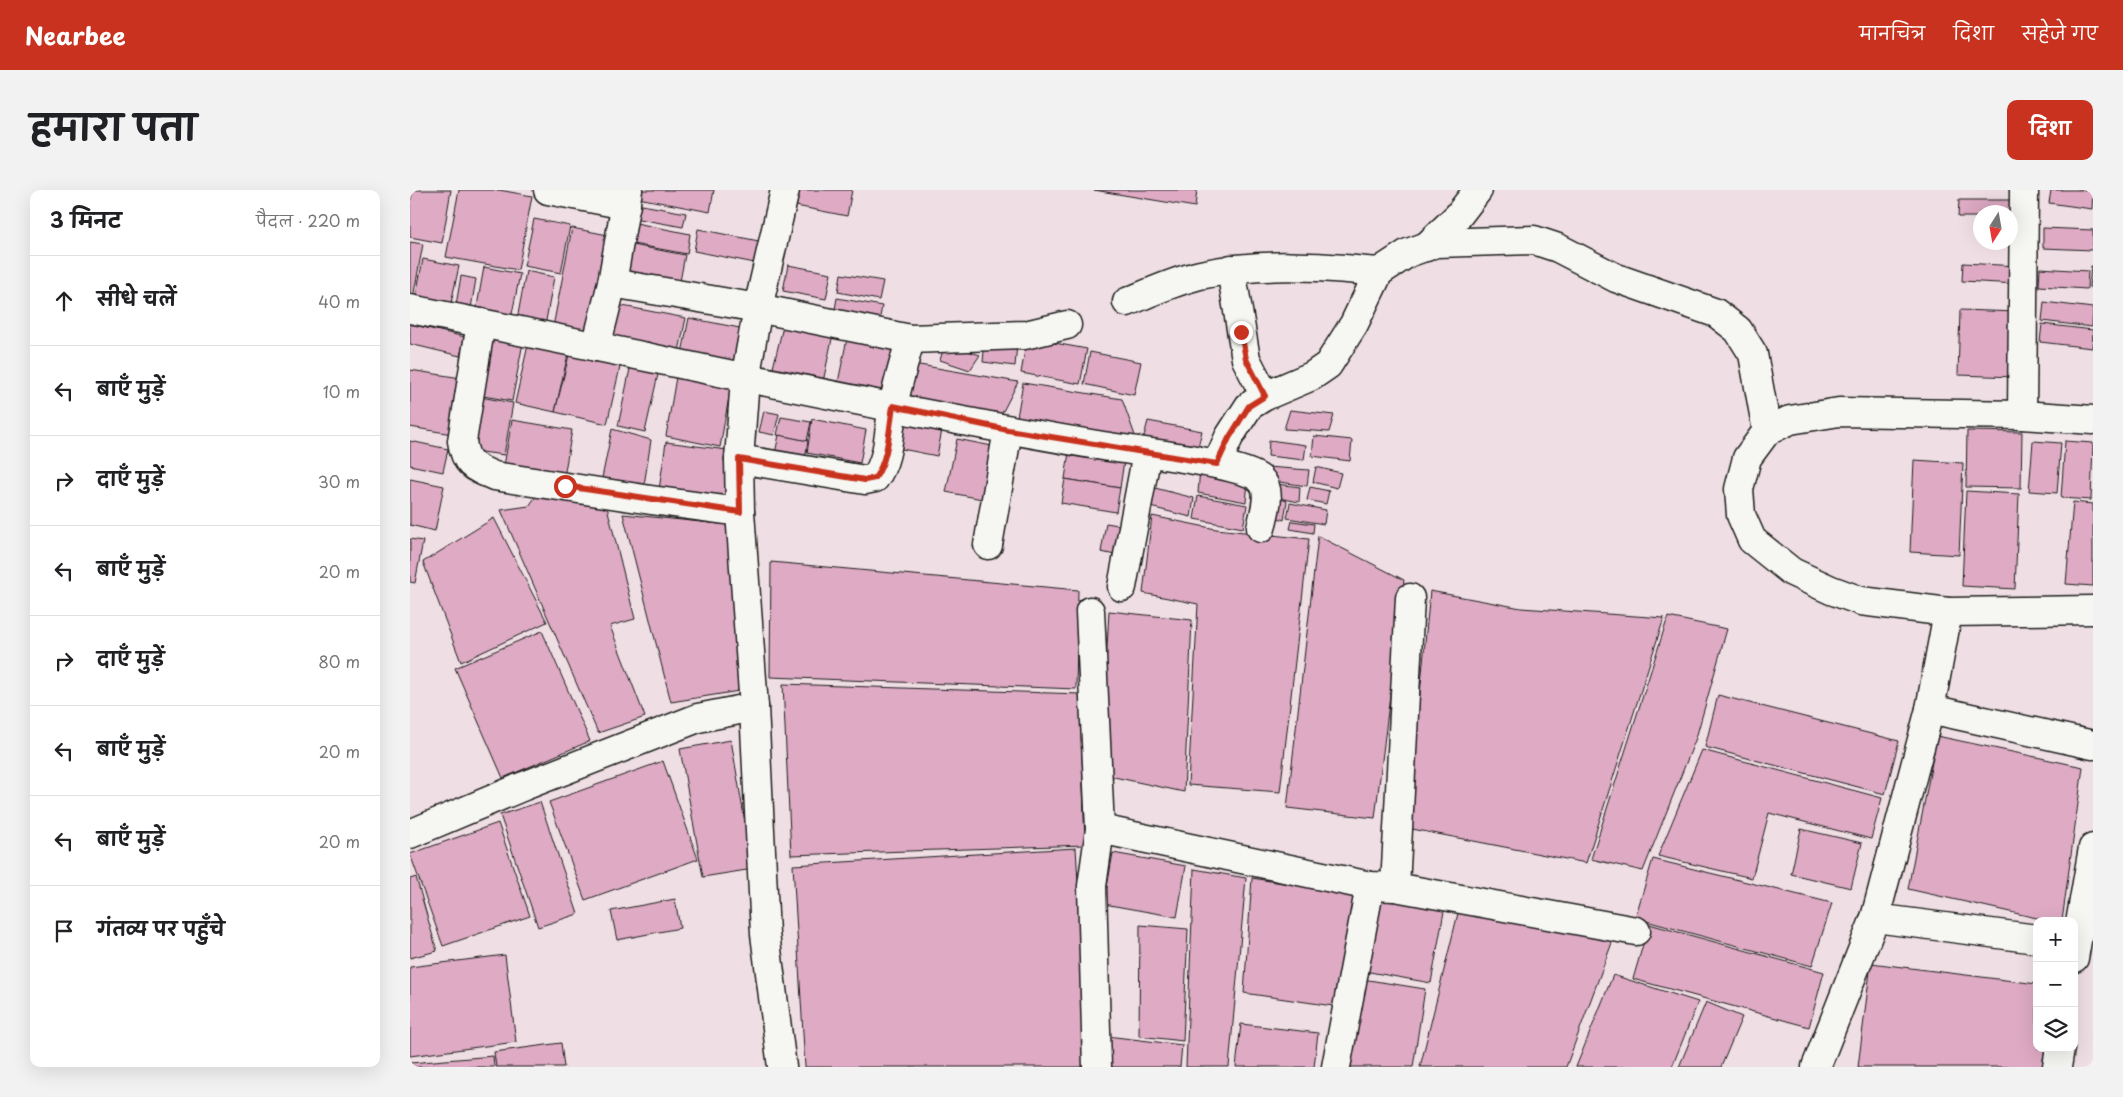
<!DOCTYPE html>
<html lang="hi">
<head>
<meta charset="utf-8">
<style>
  body { margin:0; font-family:"Playpen Sans","Playpen Sans Deva",sans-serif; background:#f2f2f2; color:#202124 }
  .controls { position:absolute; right:15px; bottom:15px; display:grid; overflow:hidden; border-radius:10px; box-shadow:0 5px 20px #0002 }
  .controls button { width:45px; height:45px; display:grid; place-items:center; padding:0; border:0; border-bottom:1px solid #e0e0e0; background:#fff; color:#202124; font:25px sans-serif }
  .compass { position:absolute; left:1563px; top:15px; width:45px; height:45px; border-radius:50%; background:#fff; box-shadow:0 5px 20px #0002; rotate:191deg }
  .stop { position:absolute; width:15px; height:15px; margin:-11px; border:4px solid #c8321e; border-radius:50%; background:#fff }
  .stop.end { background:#c8321e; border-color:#fff; box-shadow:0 1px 5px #0008 }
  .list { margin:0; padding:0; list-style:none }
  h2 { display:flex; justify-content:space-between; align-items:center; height:65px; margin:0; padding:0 20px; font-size:21px }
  h2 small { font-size:16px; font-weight:400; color:#757577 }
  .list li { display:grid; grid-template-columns:32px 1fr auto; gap:15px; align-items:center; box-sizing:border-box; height:90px; padding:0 20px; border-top:1px solid #e0e0e0 }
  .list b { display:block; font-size:19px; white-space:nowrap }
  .list em { font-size:16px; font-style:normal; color:#757577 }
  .icon { flex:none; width:28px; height:28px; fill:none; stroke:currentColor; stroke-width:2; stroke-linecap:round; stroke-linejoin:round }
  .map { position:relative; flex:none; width:1683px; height:877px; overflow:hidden; border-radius:10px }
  header { display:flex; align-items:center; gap:30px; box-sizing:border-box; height:70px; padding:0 25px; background:#c8321e; color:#fff }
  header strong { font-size:24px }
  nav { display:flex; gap:28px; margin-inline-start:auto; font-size:18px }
  .intro { display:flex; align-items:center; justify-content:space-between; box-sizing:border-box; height:120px; padding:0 30px }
  h1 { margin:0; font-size:35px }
  .button { padding:12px 22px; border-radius:10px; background:#c8321e; color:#fff; font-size:18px; font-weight:700 }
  main { display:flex; gap:30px; padding:0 30px }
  aside { flex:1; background:#fff; border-radius:10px; box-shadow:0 5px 20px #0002 }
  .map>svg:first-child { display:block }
</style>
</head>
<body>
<header>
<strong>Nearbee</strong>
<nav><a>मानचित्र</a><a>दिशा</a><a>सहेजे गए</a></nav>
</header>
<div class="intro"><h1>हमारा पता</h1><a class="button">दिशा</a></div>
<main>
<aside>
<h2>3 मिनट<small>पैदल · 220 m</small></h2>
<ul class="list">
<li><svg class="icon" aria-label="ahead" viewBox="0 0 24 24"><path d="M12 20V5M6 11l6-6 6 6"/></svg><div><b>सीधे चलें</b></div><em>40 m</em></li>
<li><svg class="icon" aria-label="left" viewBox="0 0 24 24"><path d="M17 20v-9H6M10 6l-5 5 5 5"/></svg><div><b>बाएँ मुड़ें</b></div><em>10 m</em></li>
<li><svg class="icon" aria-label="right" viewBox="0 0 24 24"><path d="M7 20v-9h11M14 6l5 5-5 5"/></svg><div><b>दाएँ मुड़ें</b></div><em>30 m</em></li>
<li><svg class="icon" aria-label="left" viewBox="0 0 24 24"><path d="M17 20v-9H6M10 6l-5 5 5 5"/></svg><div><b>बाएँ मुड़ें</b></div><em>20 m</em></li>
<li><svg class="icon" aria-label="right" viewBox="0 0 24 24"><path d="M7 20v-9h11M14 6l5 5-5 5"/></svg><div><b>दाएँ मुड़ें</b></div><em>80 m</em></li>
<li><svg class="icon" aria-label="left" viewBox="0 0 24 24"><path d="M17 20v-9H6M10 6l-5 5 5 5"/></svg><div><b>बाएँ मुड़ें</b></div><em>20 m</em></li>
<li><svg class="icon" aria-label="left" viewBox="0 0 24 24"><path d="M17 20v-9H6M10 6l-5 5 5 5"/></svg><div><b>बाएँ मुड़ें</b></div><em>20 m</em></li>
<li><svg class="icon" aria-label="arrive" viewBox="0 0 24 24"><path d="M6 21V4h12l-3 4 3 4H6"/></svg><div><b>गंतव्य पर पहुँचे</b></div></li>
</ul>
</aside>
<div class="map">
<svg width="1683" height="877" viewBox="0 0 1683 877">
  <rect width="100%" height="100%" fill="#efdfe4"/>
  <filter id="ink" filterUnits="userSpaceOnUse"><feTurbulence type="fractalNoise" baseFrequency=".02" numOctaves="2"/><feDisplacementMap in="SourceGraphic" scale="10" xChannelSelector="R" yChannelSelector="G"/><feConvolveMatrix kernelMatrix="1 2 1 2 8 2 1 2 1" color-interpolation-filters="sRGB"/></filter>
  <g filter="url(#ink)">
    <g fill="#deaac4" stroke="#1c1c1c">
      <path d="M3,0H41L32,53L0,47V13Z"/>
      <path d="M49,0H89L122,6L108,80L36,67Z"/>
      <path d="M224,0H304L300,22L223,7Z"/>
      <path d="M389,0H442L437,26L386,16Z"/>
      <path d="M684,0H787L785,17Z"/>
      <path d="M1641,0H1683L1682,19L1639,13Z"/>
      <path d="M1549,10H1603L1600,22H1570V27H1548Z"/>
      <path d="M221,13L276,23L273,37L218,27Z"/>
      <path d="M124,29L160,36L151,83L114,76Z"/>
      <path d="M216,31L280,44L277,64L212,52Z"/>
      <path d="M162,38L203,46L184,144L143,137Z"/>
      <path d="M1633,38L1683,40V60L1633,58Z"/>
      <path d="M288,39L354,52L350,74L284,61Z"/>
      <path d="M0,52L13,54L2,114H0Z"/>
      <path d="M212,53L275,65L268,102L205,89Z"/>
      <path d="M13,69L49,76L40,118L5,111Z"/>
      <path d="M1553,73L1608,76L1607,94L1552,91Z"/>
      <path d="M378,75L421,83L416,109L373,101Z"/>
      <path d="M1681,76H1683V98L1679,97Z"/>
      <path d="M74,77L110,84L101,129L66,122Z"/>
      <path d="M1630,78L1678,81L1677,99L1629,96Z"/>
      <path d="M116,81L144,87L135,136L107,130Z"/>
      <path d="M431,84L473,91L469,110L428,102Z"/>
      <path d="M51,86L66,89L61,118L46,115Z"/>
      <path d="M427,108L472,116L469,133L424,125Z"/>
      <path d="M1634,112L1683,118L1682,137L1632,131Z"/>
      <path d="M207,115L276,128L269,161L201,149Z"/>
      <path d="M1550,120L1608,122L1606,187L1548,185Z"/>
      <path d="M279,128L340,140L333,174L272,163Z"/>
      <path d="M375,128L424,139L412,197L361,186Z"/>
      <path d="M0,134L55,147L50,166L0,154Z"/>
      <path d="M1632,134L1683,140L1682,158L1630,152Z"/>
      <path d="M439,139L488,148L476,212L426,202Z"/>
      <path d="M74,140L114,147L102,211L62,204Z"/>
      <path d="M120,146L160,155L145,222L105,213Z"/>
      <path d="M617,148L677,159L670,194L611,183Z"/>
      <path d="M575,151L607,154L605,176L573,172Z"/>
      <path d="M535,154L570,165L560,180L530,170Z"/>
      <path d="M160,161L211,173L197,234L145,222Z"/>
      <path d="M680,162L731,172L724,205L674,194Z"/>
      <path d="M498,173L608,192L588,231L490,209Z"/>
      <path d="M221,174L249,180L235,242L208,236Z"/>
      <path d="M0,180L51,188L42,244L0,237Z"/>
      <path d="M266,187L321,196L310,257L256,246Z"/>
      <path d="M613,193L712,209L728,254L607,227Z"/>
      <path d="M65,206L103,213L94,265L57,260Z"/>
      <path d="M880,220L924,225L919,242L874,239Z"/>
      <path d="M354,221L369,224L364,245L349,242Z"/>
      <path d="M371,227L401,232L397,251L367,245Z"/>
      <path d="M402,229L456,240L450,273L397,263Z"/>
      <path d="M491,229L532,240L527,266L487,258Z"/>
      <path d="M102,230L162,240L154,287L94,276Z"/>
      <path d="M738,231L792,241L787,261L733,250Z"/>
      <path d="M202,239L241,250L233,302L191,293Z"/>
      <path d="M1557,241L1612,242L1611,298L1556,297Z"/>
      <path d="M369,245L398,251L395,269L365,263Z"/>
      <path d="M904,246L942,250L940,271L902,266Z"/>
      <path d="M547,249L587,257L577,310L536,302Z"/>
      <path d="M859,250L896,255L894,270L858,266Z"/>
      <path d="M0,251L38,259L33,282L0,275Z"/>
      <path d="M1623,251L1651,253L1647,303L1619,301Z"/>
      <path d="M1655,251L1683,253L1681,310L1651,308Z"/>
      <path d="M256,252L317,260L316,314L249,300Z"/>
      <path d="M659,262L714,271L710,298L655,289Z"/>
      <path d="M1504,270L1553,273L1549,365L1500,362Z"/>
      <path d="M857,277L899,280L897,296L856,290Z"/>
      <path d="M906,277L931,283L927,298L903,292Z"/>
      <path d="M790,278L838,292L836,312L788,303Z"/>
      <path d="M0,289L34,296L25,341L0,335Z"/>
      <path d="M655,289L710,298L706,322L651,313Z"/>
      <path d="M866,294L890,297L889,312L864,307Z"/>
      <path d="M737,296L784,308L781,327L736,316Z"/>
      <path d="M900,297L919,301L916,314L897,310Z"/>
      <path d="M1556,301L1609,304L1605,399L1552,396Z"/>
      <path d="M129,302L196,313L225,429L200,436L235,527L188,543L91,320L119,316Z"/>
      <path d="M788,306L837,315L833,338L784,329Z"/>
      <path d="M864,307L877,311L874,330L860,325Z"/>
      <path d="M1663,312L1683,314V396L1656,394Z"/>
      <path d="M880,313L916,320L914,334L877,328Z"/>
      <path d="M213,324L320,335L329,501L261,512Z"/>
      <path d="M742,326L806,339L899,349L870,602L778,595L788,414L733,403Z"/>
      <path d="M84,328L137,432L51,472L13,372Z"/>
      <path d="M882,331L904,334L903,343L880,339Z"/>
      <path d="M696,333L715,336L710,366L691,362Z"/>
      <path d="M908,346L994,390L965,628L877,618Z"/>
      <path d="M0,349L13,351L5,393L0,392Z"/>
      <path d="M361,372L668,400L666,499L360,487Z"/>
      <path d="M1020,401L1111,418L1254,428L1176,673L997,638Z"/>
      <path d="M699,421L782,430L774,602L690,584Z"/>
      <path d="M1258,427L1317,439L1286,548L1233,681L1181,669Z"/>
      <path d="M132,441L180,551L93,588L45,478Z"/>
      <path d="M373,494L670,504L675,655L381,665Z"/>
      <path d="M1308,505L1489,551L1475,604L1295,557Z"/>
      <path d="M1527,546L1673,577L1652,731H1640L1498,699Z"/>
      <path d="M321,550L343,679L293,687L270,559Z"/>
      <path d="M1292,560L1472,608L1461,649L1359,623L1342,688L1248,666Z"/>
      <path d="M253,571L288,669L175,710L139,612Z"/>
      <path d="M130,612L168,724L128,737L90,625Z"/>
      <path d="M88,633L120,726L33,756L0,664Z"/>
      <path d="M1391,639L1452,653L1441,698L1381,684Z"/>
      <path d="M666,658L679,877H395L383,675Z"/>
      <path d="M703,663L776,676L767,727L694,714Z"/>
      <path d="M1243,669L1422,713L1402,776L1225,728Z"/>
      <path d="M784,679L836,688L819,877H776Z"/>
      <path d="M6,687L27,761L0,768V689Z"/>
      <path d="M842,688L945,705L923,816L834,803Z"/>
      <path d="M968,704L1035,716L1021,793L954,781Z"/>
      <path d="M265,709L270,738L207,750L201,721Z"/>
      <path d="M1050,715L1203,750L1156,877H1010Z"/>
      <path d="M1239,734L1414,782L1399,837L1223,789Z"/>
      <path d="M730,735L778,739L773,851L729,846Z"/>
      <path d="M95,765L106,852L0,866V777Z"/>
      <path d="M1461,773L1627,794V858H1635L1632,877H1448Z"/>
      <path d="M1203,785L1288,812L1262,877H1166Z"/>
      <path d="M946,788L1015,799L1003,877H932Z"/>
      <path d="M1296,812L1332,827L1311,877H1269Z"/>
      <path d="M831,834L908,843L904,877H826Z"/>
      <path d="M697,846L772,855L770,877H694Z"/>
      <path d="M151,853L154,877H86L84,862Z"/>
      <path d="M83,866L84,877H0V873Z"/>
    </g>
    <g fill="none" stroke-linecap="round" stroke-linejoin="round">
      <defs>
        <g id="minor">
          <path d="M138,0L216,15"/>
          <path d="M1016,57L1048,26L1068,0"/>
          <path d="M821,79L836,169L855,206"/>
          <path d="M202,93L348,118L500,149L615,145L657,135"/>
          <path d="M717,112C741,102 765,91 790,85C848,72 910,76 969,82"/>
          <path d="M0,119C231,164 461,217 693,256C722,261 832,273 850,289C863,301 854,323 851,338"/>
          <path d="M71,133L52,251C55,274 63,277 84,286L241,310L330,322"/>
          <path d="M186,157L202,93L218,0"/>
          <path d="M1612,225L1614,0"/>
          <path d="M1683,230L1612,225L1429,222L1380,230L1357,241L1337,268L1329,299L1331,325L1342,350L1382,382L1421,400L1451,411L1538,422L1683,420"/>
          <path d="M329,269L455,290L465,288C480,268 478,240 483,217C487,194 495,171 500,149"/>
          <path d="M807,274L819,247L839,216L855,206L902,186L918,175L944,134L969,82L998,63L1026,53L1124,50L1148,58L1206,88L1306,123L1328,140L1343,164L1357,241"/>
          <path d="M578,355L598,240"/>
          <path d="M712,397L737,263"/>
          <path d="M680,421L690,639L682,696L687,877"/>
          <path d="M1520,519L1683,555"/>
          <path d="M690,639L960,696L985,697L1226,741"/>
          <path d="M0,644L114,596L288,528L344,517"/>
          <path d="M985,697L1000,408"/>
          <path d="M1465,728L1627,749"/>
          <path d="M1664,768L1683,658"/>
          <path d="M372,877L355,744L344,517L330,322L329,269L335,189L348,118L375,0"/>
          <path d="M926,877L960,696"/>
          <path d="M1406,877L1465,728L1520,519L1538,422"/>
          <path d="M1647,877L1650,858"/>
        </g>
      </defs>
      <use href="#minor" stroke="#1c1c1c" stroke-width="31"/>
      <use href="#minor" stroke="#f6f6f2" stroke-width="28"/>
    </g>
  </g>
  <g fill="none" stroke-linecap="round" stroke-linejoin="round" filter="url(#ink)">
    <path stroke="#c8321e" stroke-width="6" d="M155,296L330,322L329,269L455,290L465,288C479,268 479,239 483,216L598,240L807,274L819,248L839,216L855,206L836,169L831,142"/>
  </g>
</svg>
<div class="controls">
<button>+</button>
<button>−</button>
<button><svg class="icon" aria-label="layers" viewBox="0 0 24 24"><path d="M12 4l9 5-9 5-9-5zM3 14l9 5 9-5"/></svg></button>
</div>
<svg class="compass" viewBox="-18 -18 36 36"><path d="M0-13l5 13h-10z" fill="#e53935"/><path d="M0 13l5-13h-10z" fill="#757577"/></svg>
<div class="stop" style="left:155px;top:296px"></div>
<div class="stop end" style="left:831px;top:142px"></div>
</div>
</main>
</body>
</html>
